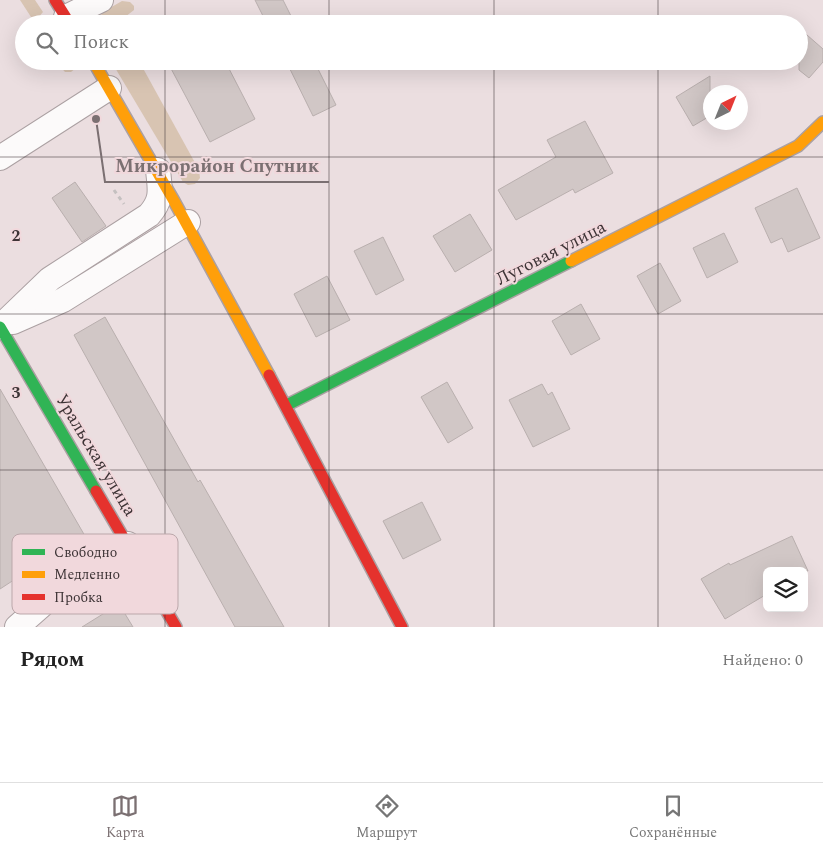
<!DOCTYPE html>
<html lang="ru">
<head>
<meta charset="utf-8">
<style>
  body { margin:0; font-family:Spectral,serif; background:#f6f6f6; color:#222 }
  .controls { position:absolute; right:15px; bottom:15px; display:grid; overflow:hidden; border-radius:8px; box-shadow:0 5px 20px #0002 }
  .controls button { width:45px; height:45px; display:grid; place-items:center; padding:0; border:0; border-bottom:1px solid #e0e0e0; background:#fff; color:#222; font:25px sans-serif }
  .compass { position:absolute; left:703px; top:85px; width:45px; height:45px; border-radius:50%; background:#fff; box-shadow:0 5px 20px #0002; rotate:43deg }
  .list { margin:0; padding:0; list-style:none }
  h2 { display:flex; justify-content:space-between; align-items:center; height:65px; margin:0; padding:0 20px; font-size:21px }
  h2 small { font-size:16px; font-weight:400; color:#767676 }
  .icon { flex:none; width:28px; height:28px; fill:none; stroke:currentColor; stroke-width:2; stroke-linecap:round; stroke-linejoin:round }
  .map { position:relative; flex:none; width:823px; height:627px; overflow:hidden }
  .search { position:absolute; background:#fff; box-shadow:0 5px 20px #0002; left:15px; right:15px; top:15px; height:55px; display:flex; align-items:center; gap:12px; box-sizing:border-box; padding:0 18px; border-radius:28px; color:#767676; font-size:19px }
  .sheet { height:155px; background:#fff }
  nav { display:flex; justify-content:space-around; align-items:center; box-sizing:border-box; height:70px; border-top:1px solid #e0e0e0; background:#fff; font-size:14px; color:#767676 }
  nav a { display:grid; justify-items:center; gap:2px }
  nav .on { color:#7b7072 }
  .map>svg:first-child { display:block }
</style>
</head>
<body>
<div class="map">
<svg width="823" height="627" viewBox="0 0 823 627">
  <rect width="100%" height="100%" fill="#ebdee0"/>
  <g fill="#d8c4b2">
    <path d="M20,0H35L43,12L38,18L31,17Z"/>
    <path d="M122,1L130,2L134,6V10L121,20V24H96C99,12 112,7 122,1Z"/>
    <path d="M55,61H74L76,68L71,72H65Z"/>
    <path d="M111,61H139L199,170L200,178L195,184L188,185L183,182Z"/>
  </g>
  <g fill="#d1c7c6" stroke="#b9afae">
    <path d="M255,0H283L295,24H267Z"/>
    <path d="M799,28L823,49V62L809,78L799,70Z"/>
    <path d="M167,61H225L255,119L210,142Z"/>
    <path d="M286,61H314L336,105L313,116Z"/>
    <path d="M710,76V116L693,126L676,97Z"/>
    <path d="M585,121L613,173L575,193L573,189L516,220L498,190L556,157L547,140Z"/>
    <path d="M75,182L106,226L82,242L52,198Z"/>
    <path d="M797,188L820,238L788,252L782,238L771,243L755,208Z"/>
    <path d="M470,214L492,250L455,272L433,236Z"/>
    <path d="M724,233L738,262L707,278L693,248Z"/>
    <path d="M383,237L404,280L376,295L354,251Z"/>
    <path d="M660,263L681,301L658,314L637,276Z"/>
    <path d="M327,276L350,320L316,337L294,294Z"/>
    <path d="M581,304L600,339L571,355L552,321Z"/>
    <path d="M105,317L198,482L200,480L284,627H235L74,335Z"/>
    <path d="M447,382L473,428L448,443L421,397Z"/>
    <path d="M542,384L548,395L552,392L570,429L533,447L509,400Z"/>
    <path d="M0,389L85,536L22,572L23,574L0,589Z"/>
    <path d="M422,502L441,540L403,559L383,521Z"/>
    <path d="M792,536L808,571H767V594L725,619L701,579L729,563L730,565Z"/>
    <path d="M119,604L133,627H82Z"/>
  </g>
  <g fill="none" stroke-linecap="round" stroke-linejoin="round">
    <defs>
      <g id="street">
        <path d="M66,17L101,0"/>
        <path d="M0,158L109,88"/>
        <path d="M13,322L63,300L188,222"/>
        <path d="M0,327L50,279L149,215C163,199 160,190 158,170"/>
        <path d="M17,627L59,590L128,544"/>
      </g>
      <g id="fast">
        <path d="M0,327L96,491"/>
        <path d="M287,405L571,261"/>
      </g>
      <g id="slow">
        <path d="M93,61L174,201L269,375"/>
        <path d="M571,261L798,146L823,122"/>
      </g>
      <g id="jam">
        <path d="M55,0L70,24"/>
        <path d="M269,375L402,627"/>
        <path d="M96,491L176,627"/>
      </g>
    </defs>
    <use href="#street" stroke="#aba0a2" stroke-width="26"/>
    <use href="#fast" stroke="#aba0a2" stroke-width="14"/>
    <use href="#slow" stroke="#aba0a2" stroke-width="14"/>
    <use href="#jam" stroke="#aba0a2" stroke-width="14"/>
    <path stroke="#c4c0c0" stroke-width="3" stroke-dasharray="4 4" stroke-linecap="butt" d="M114,190L124,204"/>
    <use href="#street" stroke="#fcfafa" stroke-width="24"/>
    <use href="#fast" stroke="#30b455" stroke-width="11"/>
    <use href="#slow" stroke="#ff9f0a" stroke-width="11"/>
    <use href="#jam" stroke="#e5322d" stroke-width="11"/>
  </g>
  <path fill="none" stroke="#3e3436" stroke-width="1" stroke-opacity="0.55" d="M165,0V24M329,0V24M494,0V24M658,0V24M165,61V627M329,61V627M494,61V627M658,61V627M0,157H823M0,314H823M0,470H823"/>
  <g text-anchor="middle" dominant-baseline="central" stroke-width="4" stroke-linejoin="round" paint-order="stroke">
    <g font-size="18" fill="#3e3436" stroke="#f1d8dc">
      <text transform="translate(551 253) rotate(-27)">Луговая улица</text>
      <text transform="translate(96 455) rotate(59)">Уральская улица</text>
    </g>
  </g>
  <rect x="12" y="534" width="166" height="80" rx="8" fill="#f1d8dc" stroke="#bba7aa" stroke-width="1"/>
  <rect x="22" y="549" width="23" height="6" fill="#30b455"/>
  <rect x="22" y="571" width="23" height="7" fill="#ff9f0a"/>
  <rect x="22" y="594" width="23" height="6" fill="#e5322d"/>
  <g font-size="14" fill="#3e3436">
    <text x="54" y="557">Свободно</text>
    <text x="54" y="579">Медленно</text>
    <text x="54" y="602">Пробка</text>
  </g>
  <g font-size="16" text-anchor="middle" font-weight="bold" fill="#3e3436" stroke="#f1d8dc" stroke-width="4" stroke-linejoin="round" paint-order="stroke">
    <text x="16" y="241">2</text>
    <text x="16" y="398">3</text>
  </g>
  <path fill="none" stroke="#7b7072" stroke-width="2" d="M96 119L105 182H329"/>
  <circle fill="#7b7072" stroke="#f1d8dc" stroke-width="2" cx="96" cy="119" r="5"/>
  <g font-size="19" text-anchor="middle" font-weight="bold" fill="#7b7072" stroke="#f1d8dc" stroke-width="4" stroke-linejoin="round" paint-order="stroke">
    <text x="217" y="172">Микрорайон Спутник</text>
  </g>
</svg>
<div class="controls">
<button><svg class="icon" aria-label="layers" viewBox="0 0 24 24"><path d="M12 4l9 5-9 5-9-5zM3 14l9 5 9-5"/></svg></button>
</div>
<svg class="compass" viewBox="-18 -18 36 36"><path d="M0-13l5 13h-10z" fill="#e53935"/><path d="M0 13l5-13h-10z" fill="#767676"/></svg>
<div class="search"><svg class="icon" aria-label="search" viewBox="0 0 24 24"><circle cx="10" cy="10" r="6"/><path d="M15 15l6 6"/></svg>Поиск</div>
</div>
<section class="sheet">
<h2>Рядом<small>Найдено: 0</small></h2>
<ul class="list">
</ul>
</section>
<nav>
<a class="on"><svg class="icon" aria-label="map" viewBox="0 0 24 24"><path d="M3 6l6-2 6 2 6-2v14l-6 2-6-2-6 2zM9 4v14M15 6v14"/></svg>Карта</a>
<a><svg class="icon" aria-label="directions" viewBox="0 0 24 24"><path d="M12 3l9 9-9 9-9-9zM9 14v-3h6M13 9l2 2-2 2"/></svg>Маршрут</a>
<a><svg class="icon" aria-label="saved" viewBox="0 0 24 24"><path d="M7 4h10v16l-5-4-5 4z"/></svg>Сохранённые</a>
</nav>
</body>
</html>
